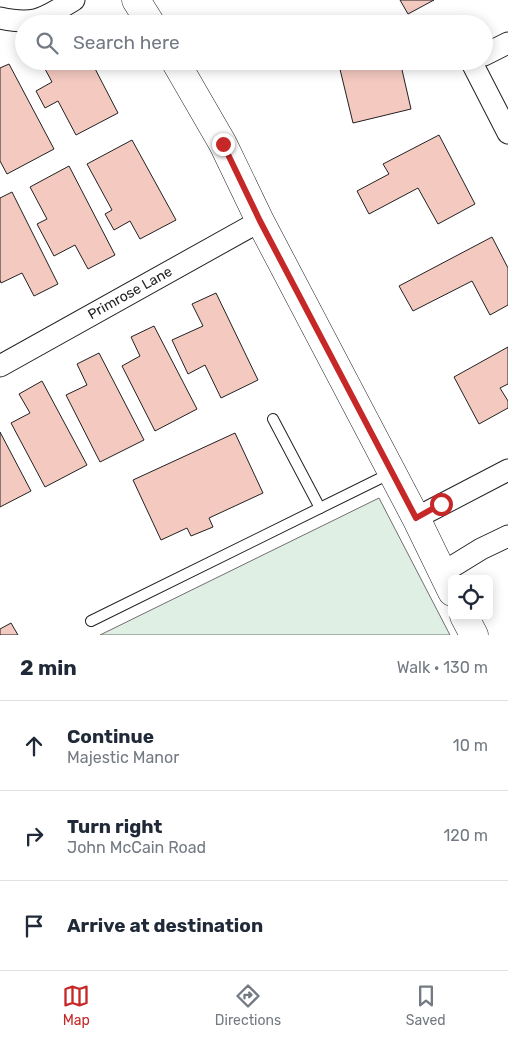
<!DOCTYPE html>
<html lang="en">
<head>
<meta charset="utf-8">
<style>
  body { margin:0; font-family:Rubik,sans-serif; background:#f6f6f7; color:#1f2937 }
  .controls { position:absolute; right:15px; bottom:15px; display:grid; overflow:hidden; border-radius:8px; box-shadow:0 2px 12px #0003 }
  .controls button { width:45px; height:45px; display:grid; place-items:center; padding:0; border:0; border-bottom:1px solid #e0e1e3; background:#fff; color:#1f2937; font:25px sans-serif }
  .stop { position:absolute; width:15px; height:15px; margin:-11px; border:4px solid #c62828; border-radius:50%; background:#fff }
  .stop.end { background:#c62828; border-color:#fff; box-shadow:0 1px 5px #0008 }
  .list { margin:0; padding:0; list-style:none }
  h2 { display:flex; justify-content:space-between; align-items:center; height:65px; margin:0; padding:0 20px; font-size:21px }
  h2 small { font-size:16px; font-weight:400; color:#747a83 }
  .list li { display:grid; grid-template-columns:32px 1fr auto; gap:15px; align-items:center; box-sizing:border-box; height:90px; padding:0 20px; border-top:1px solid #e0e1e3 }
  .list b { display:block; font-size:19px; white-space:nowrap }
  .list p { margin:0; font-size:16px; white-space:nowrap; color:#747a83 }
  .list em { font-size:16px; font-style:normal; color:#747a83 }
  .icon { flex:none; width:28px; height:28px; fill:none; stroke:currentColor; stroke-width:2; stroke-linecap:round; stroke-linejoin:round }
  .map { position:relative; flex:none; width:508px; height:635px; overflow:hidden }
  .search { position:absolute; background:#fff; box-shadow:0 2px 12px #0003; left:15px; right:15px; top:15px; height:55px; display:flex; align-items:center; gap:12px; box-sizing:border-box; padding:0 18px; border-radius:28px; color:#747a83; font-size:19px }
  .sheet { height:335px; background:#fff }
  nav { display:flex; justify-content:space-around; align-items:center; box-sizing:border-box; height:70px; border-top:1px solid #e0e1e3; background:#fff; font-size:14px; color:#747a83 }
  nav a { display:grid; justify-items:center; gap:2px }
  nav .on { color:#c62828 }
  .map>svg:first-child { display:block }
</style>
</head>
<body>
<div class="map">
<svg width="508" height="635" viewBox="0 0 508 635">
  <rect width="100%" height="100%" fill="#fff"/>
  <path fill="#e0efe3" stroke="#6f6f6f" d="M379,498L450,635H100Z"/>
  <g fill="#f3c9c0" stroke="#222">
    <path d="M400,0H434L408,14Z"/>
    <path d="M91,61L118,113L76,135L58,101L45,108L36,91L52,82L45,69L59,61Z"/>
    <path d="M338,61H400L411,109L353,123Z"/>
    <path d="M9,64L54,149L7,174L0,161V68Z"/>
    <path d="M439,135L475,204L438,224L418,188L369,214L357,191L389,174L383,164Z"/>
    <path d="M132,140L176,220L140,239L130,221L114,230L105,214L112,210L87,164Z"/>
    <path d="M69,166L115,255L88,269L75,245L54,256L37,224L47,219L30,187Z"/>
    <path d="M12,192L58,284L34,296L22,273L1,283L0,280V198Z"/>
    <path d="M492,237L508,268V305L490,315L472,281L413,311L399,286Z"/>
    <path d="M216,293L258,380L221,398L205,365L188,374L172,340L203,326L192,304Z"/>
    <path d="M154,326L197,409L155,431L122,366L140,356L131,337Z"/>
    <path d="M508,347V384L500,388L508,401V408L479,424L454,377Z"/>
    <path d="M99,353L144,440L100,462L66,395L87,385L77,364Z"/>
    <path d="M42,381L87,465L45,487L11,423L30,413L19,394Z"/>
    <path d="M0,432L31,491L0,507Z"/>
    <path d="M235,433L263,493L209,518L213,527L191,536L187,528L161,540L133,480Z"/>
    <path d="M11,623L18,635H0V629Z"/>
  </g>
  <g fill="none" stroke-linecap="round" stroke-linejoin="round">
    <defs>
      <g id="service">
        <path d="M273,419L320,508"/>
        <path d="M91,621L391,473"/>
      </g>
      <g id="minor">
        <path d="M0,18C36,26 44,18 74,0"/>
        <path d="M484,55L508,43"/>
        <path d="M471,61L508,133"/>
        <path d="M0,366L260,221"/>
        <path d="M416,518L508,470"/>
        <path d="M442,573L481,549L508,536"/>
      </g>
      <g id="secondary">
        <path d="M136,0L151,24"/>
        <path d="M175,61L223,144L260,221L416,518L452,592"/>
        <path d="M464,616L474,635"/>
      </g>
    </defs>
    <use href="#service" stroke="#222" stroke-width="12"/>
    <use href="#minor" stroke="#222" stroke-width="23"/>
    <use href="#secondary" stroke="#222" stroke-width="29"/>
    <use href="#service" stroke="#fff" stroke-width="10"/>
    <use href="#minor" stroke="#fff" stroke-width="21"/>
    <use href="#secondary" stroke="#fff" stroke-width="28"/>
  </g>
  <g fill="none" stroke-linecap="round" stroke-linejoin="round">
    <path stroke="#c62828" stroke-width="6" d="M223,144L260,221L416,518L441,504"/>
  </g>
  <g text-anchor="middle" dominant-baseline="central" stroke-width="4" stroke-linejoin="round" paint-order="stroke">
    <g font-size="14" fill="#222" stroke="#fff">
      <text transform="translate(130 293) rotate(-29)">Primrose Lane</text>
    </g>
  </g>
</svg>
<div class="controls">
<button><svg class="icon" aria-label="locate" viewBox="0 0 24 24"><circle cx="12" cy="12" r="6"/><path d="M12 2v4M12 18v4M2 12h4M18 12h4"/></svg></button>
</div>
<div class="stop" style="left:441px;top:504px"></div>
<div class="stop end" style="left:223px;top:144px"></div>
<div class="search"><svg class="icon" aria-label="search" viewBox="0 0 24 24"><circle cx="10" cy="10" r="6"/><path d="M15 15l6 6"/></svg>Search here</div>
</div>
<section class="sheet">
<h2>2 min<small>Walk · 130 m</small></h2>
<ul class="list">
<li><svg class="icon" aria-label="ahead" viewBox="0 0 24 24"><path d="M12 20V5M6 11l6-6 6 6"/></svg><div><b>Continue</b><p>Majestic Manor</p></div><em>10 m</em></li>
<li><svg class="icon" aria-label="right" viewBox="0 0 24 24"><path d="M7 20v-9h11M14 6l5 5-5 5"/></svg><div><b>Turn right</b><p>John McCain Road</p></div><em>120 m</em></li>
<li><svg class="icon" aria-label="arrive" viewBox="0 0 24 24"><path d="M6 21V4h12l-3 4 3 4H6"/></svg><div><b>Arrive at destination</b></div></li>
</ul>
</section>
<nav>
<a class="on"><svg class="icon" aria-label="map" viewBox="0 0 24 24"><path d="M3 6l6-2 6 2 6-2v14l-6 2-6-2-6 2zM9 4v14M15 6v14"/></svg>Map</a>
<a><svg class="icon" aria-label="directions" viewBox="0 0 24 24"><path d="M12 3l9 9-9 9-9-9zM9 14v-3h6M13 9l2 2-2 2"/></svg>Directions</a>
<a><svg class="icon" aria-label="saved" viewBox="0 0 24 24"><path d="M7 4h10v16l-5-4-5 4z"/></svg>Saved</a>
</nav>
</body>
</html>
